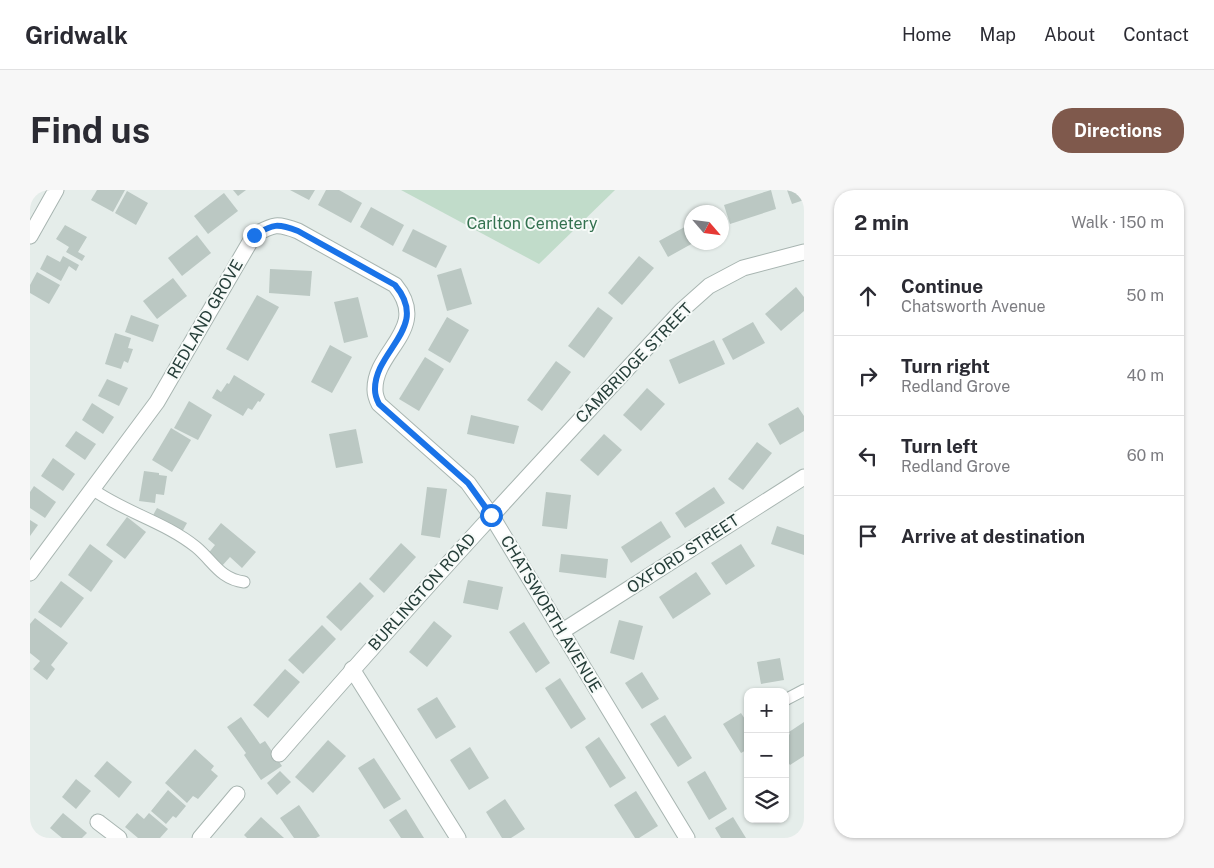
<!DOCTYPE html>
<html lang="en">
<head>
<meta charset="utf-8">
<style>
  body { margin:0; font-family:"Public Sans",sans-serif; background:#f7f7f7; color:#2b2b33 }
  .controls { position:absolute; right:15px; bottom:15px; display:grid; overflow:hidden; border-radius:10px; box-shadow:0 1px 4px #0004 }
  .controls button { width:45px; height:45px; display:grid; place-items:center; padding:0; border:0; border-bottom:1px solid #e1e1e2; background:#fff; color:#2b2b33; font:25px sans-serif }
  .compass { position:absolute; left:654px; top:15px; width:45px; height:45px; border-radius:50%; background:#fff; box-shadow:0 1px 4px #0004; rotate:118deg }
  .stop { position:absolute; width:15px; height:15px; margin:-11px; border:4px solid #1a73e8; border-radius:50%; background:#fff }
  .stop.end { background:#1a73e8; border-color:#fff; box-shadow:0 1px 5px #0008 }
  .list { margin:0; padding:0; list-style:none }
  h2 { display:flex; justify-content:space-between; align-items:center; height:65px; margin:0; padding:0 20px; font-size:21px }
  h2 small { font-size:16px; font-weight:400; color:#7c7c81 }
  .list li { display:grid; grid-template-columns:32px 1fr auto; gap:15px; align-items:center; box-sizing:border-box; height:80px; padding:0 20px; border-top:1px solid #e1e1e2 }
  .list b { display:block; font-size:19px; white-space:nowrap }
  .list p { margin:0; font-size:16px; white-space:nowrap; color:#7c7c81 }
  .list em { font-size:16px; font-style:normal; color:#7c7c81 }
  .icon { flex:none; width:28px; height:28px; fill:none; stroke:currentColor; stroke-width:2; stroke-linecap:round; stroke-linejoin:round }
  .map { position:relative; flex:none; width:774px; height:648px; overflow:hidden; border-radius:20px }
  header { display:flex; align-items:center; gap:30px; box-sizing:border-box; height:70px; padding:0 25px; background:#fff; border-bottom:1px solid #e1e1e2 }
  header strong { font-size:24px }
  nav { display:flex; gap:28px; margin-inline-start:auto; font-size:18px }
  .intro { display:flex; align-items:center; justify-content:space-between; box-sizing:border-box; height:120px; padding:0 30px }
  h1 { margin:0; font-size:35px }
  .button { padding:12px 22px; border-radius:20px; background:#7f594c; color:#fff; font-size:18px; font-weight:700 }
  main { display:flex; gap:30px; padding:0 30px }
  aside { flex:1; background:#fff; border-radius:20px; box-shadow:0 1px 4px #0004 }
  .map>svg:first-child { display:block }
</style>
</head>
<body>
<header>
<strong>Gridwalk</strong>
<nav><a>Home</a><a>Map</a><a>About</a><a>Contact</a></nav>
</header>
<div class="intro"><h1>Find us</h1><a class="button">Directions</a></div>
<main>
<div class="map">
<svg width="774" height="648" viewBox="0 0 774 648">
  <rect width="100%" height="100%" fill="#e5edea"/>
  <path fill="#c1dcca" d="M371,0H585L509,74Z"/>
  <g fill="#bbc8c3">
    <path d="M67,0H95L83,22L61,10Z"/>
    <path d="M203,0H216L208,6Z"/>
    <path d="M260,0H285L279,10Z"/>
    <path d="M296,0H309L332,13L321,33L288,15Z"/>
    <path d="M741,0L746,19L700,34L694,15Z"/>
    <path d="M757,0H774V10L762,14Z"/>
    <path d="M97,1L118,13L106,35L85,23Z"/>
    <path d="M194,3L208,21L178,44L164,26Z"/>
    <path d="M341,17L374,35L363,56L330,37Z"/>
    <path d="M662,33V52H665L638,67L629,51Z"/>
    <path d="M35,35L57,47L48,62L55,66L52,71L36,62L39,57L26,49Z"/>
    <path d="M383,39L417,56L406,78L372,61Z"/>
    <path d="M167,45L181,63L152,86L138,68Z"/>
    <path d="M17,65L30,72L33,66L49,75L46,81L39,76L31,91L10,79Z"/>
    <path d="M609,66L624,78L592,115L578,103Z"/>
    <path d="M431,78L442,114L417,121L407,85Z"/>
    <path d="M240,79L282,81L280,106L239,103Z"/>
    <path d="M7,82L30,95L19,114L0,103V95Z"/>
    <path d="M143,88L157,106L127,129L113,111Z"/>
    <path d="M766,97L774,107V121L751,141L735,124Z"/>
    <path d="M227,105L249,117L218,171L196,159Z"/>
    <path d="M328,107L338,147L314,153L304,112Z"/>
    <path d="M568,117L583,128L554,168L538,156Z"/>
    <path d="M101,125L129,135L123,152L95,142Z"/>
    <path d="M417,127L439,140L420,173L398,160Z"/>
    <path d="M723,132L735,153L703,170L692,149Z"/>
    <path d="M85,143L101,148L98,158L103,159L98,173L94,171L91,179L75,174Z"/>
    <path d="M684,150L695,174L649,194L639,170Z"/>
    <path d="M300,155L322,167L302,203L281,192Z"/>
    <path d="M395,167L414,179L389,221L369,209Z"/>
    <path d="M526,171L541,182L512,221L497,210Z"/>
    <path d="M204,185L235,204L230,212L228,211L222,220L218,218L213,226L182,208L187,199L191,202L197,193L199,194Z"/>
    <path d="M77,189L98,198L89,216L68,206Z"/>
    <path d="M617,198L635,214L611,241L593,225Z"/>
    <path d="M159,211L182,225L168,250L144,238Z"/>
    <path d="M62,213L84,227L73,244L52,230Z"/>
    <path d="M768,217L774,226V241L750,255L738,234Z"/>
    <path d="M441,225L489,236L484,254L437,244Z"/>
    <path d="M141,238L161,250L142,282L122,270Z"/>
    <path d="M326,239L333,273L306,278L299,244Z"/>
    <path d="M46,241L66,254L55,270L35,256Z"/>
    <path d="M574,244L592,260L568,286L550,270Z"/>
    <path d="M727,252L742,263L713,300L698,289Z"/>
    <path d="M23,268L45,284L33,301L11,286Z"/>
    <path d="M114,281L129,283V285L137,286L134,305L126,304L125,313L109,311Z"/>
    <path d="M4,296L26,312L15,328L0,318V302Z"/>
    <path d="M397,297L417,299L410,348L391,345Z"/>
    <path d="M684,297L695,313L655,338L645,323Z"/>
    <path d="M516,302L541,305L537,339L512,336Z"/>
    <path d="M127,318L157,333L152,342L122,327Z"/>
    <path d="M97,327L116,342L95,369L76,355Z"/>
    <path d="M0,330L8,335L0,346Z"/>
    <path d="M631,331L641,347L601,373L591,357Z"/>
    <path d="M191,333L226,362L212,378L200,367L191,377L177,365L185,355L178,349Z"/>
    <path d="M747,336L774,345V365L741,354Z"/>
    <path d="M371,353L386,367L354,403L339,389Z"/>
    <path d="M60,354L83,371L61,402L38,385Z"/>
    <path d="M711,354L725,376L696,395L681,373Z"/>
    <path d="M531,364L578,369L576,388L529,382Z"/>
    <path d="M666,382L681,404L643,429L629,407Z"/>
    <path d="M438,390L473,397L468,420L433,413Z"/>
    <path d="M31,391L54,408L31,438L8,422Z"/>
    <path d="M330,392L344,406L311,441L296,427Z"/>
    <path d="M5,428L38,453L21,475L25,479L17,490L3,479L10,471L0,463V434Z"/>
    <path d="M589,430L613,436L604,470L580,463Z"/>
    <path d="M404,431L422,446L397,477L379,462Z"/>
    <path d="M494,432L520,473L506,483L479,442Z"/>
    <path d="M292,435L306,449L273,484L258,470Z"/>
    <path d="M750,468L754,490L731,494L727,472Z"/>
    <path d="M255,479L270,492L238,528L223,515Z"/>
    <path d="M612,482L629,509L612,519L595,493Z"/>
    <path d="M530,488L556,529L541,539L515,498Z"/>
    <path d="M407,507L426,537L406,549L387,519Z"/>
    <path d="M711,523L718,534V559L711,563L693,534Z"/>
    <path d="M635,525L662,568L648,577L620,534Z"/>
    <path d="M211,527L230,554L235,551L252,576L231,590L214,565L216,563L197,537Z"/>
    <path d="M774,532V566L760,575L755,568V547L760,544L759,542Z"/>
    <path d="M569,547L596,588L580,598L555,557Z"/>
    <path d="M298,550L316,566L283,603L265,587Z"/>
    <path d="M440,557L459,588L439,600L420,570Z"/>
    <path d="M165,559L184,576L181,580L188,586L168,609L163,606L157,613L135,593Z"/>
    <path d="M344,568L371,609L354,619L328,578Z"/>
    <path d="M77,571L102,592L89,608L64,586Z"/>
    <path d="M250,581L261,592L247,605L237,593Z"/>
    <path d="M675,581L697,619L679,630L657,592Z"/>
    <path d="M46,589L61,601L46,619L32,607Z"/>
    <path d="M138,600L156,616L146,628L143,626L136,634L121,621Z"/>
    <path d="M606,601L628,636L609,648H605L584,615Z"/>
    <path d="M475,609L495,639L481,648H472L456,622Z"/>
    <path d="M269,615L290,646L286,648H264L250,628Z"/>
    <path d="M376,619L389,640L394,648H371L359,630Z"/>
    <path d="M33,623L57,643L52,648H32L20,638Z"/>
    <path d="M107,623L114,629L119,623L138,639L130,648H108L95,637Z"/>
    <path d="M231,627L254,648H217L214,645Z"/>
    <path d="M703,627L716,648H691L685,638Z"/>
  </g>
  <g fill="none" stroke-linecap="round" stroke-linejoin="round">
    <defs>
      <g id="lane">
        <path d="M62,299C94,322 135,332 166,357C183,371 190,389 214,392"/>
        <path d="M755,510L774,500"/>
      </g>
      <g id="street">
        <path d="M0,46L26,0"/>
        <path d="M0,383L127,212L224,45C244,34 247,33 268,41L365,95C401,139 344,160 345,200C345,204 347,210 349,214L438,293L461,325L657,648"/>
        <path d="M531,442L774,287"/>
        <path d="M322,479L428,648"/>
        <path d="M249,564C380,413 516,266 652,120L679,96L713,78L774,62"/>
        <path d="M68,632L89,648"/>
        <path d="M170,648L207,604"/>
      </g>
    </defs>
    <use href="#lane" stroke="#a8b5b1" stroke-width="13"/>
    <use href="#street" stroke="#a8b5b1" stroke-width="17"/>
    <use href="#lane" stroke="#fff" stroke-width="11"/>
    <use href="#street" stroke="#fff" stroke-width="15"/>
  </g>
  <g fill="none" stroke-linecap="round" stroke-linejoin="round">
    <path stroke="#1a73e8" stroke-width="6" d="M224,45C244,34 247,33 268,41L365,95C401,138 344,160 345,200C345,204 347,210 349,214L438,293L461,325"/>
  </g>
  <g text-anchor="middle" dominant-baseline="central" stroke-width="4" stroke-linejoin="round" paint-order="stroke">
    <g font-size="16" fill="#33714f" stroke="#f6faf8">
      <text x="502" y="33">Carlton Cemetery</text>
    </g>
    <g font-size="16" fill="#263e39" stroke="#f6faf8">
      <text transform="translate(175 129) rotate(-60)">REDLAND GROVE</text>
      <text transform="translate(604 173) rotate(-46)">CAMBRIDGE STREET</text>
      <text transform="translate(653 364) rotate(-33)">OXFORD STREET</text>
      <text transform="translate(392 402) rotate(-48)">BURLINGTON ROAD</text>
      <text transform="translate(521 424) rotate(59)">CHATSWORTH AVENUE</text>
    </g>
  </g>
</svg>
<div class="controls">
<button>+</button>
<button>−</button>
<button><svg class="icon" aria-label="layers" viewBox="0 0 24 24"><path d="M12 4l9 5-9 5-9-5zM3 14l9 5 9-5"/></svg></button>
</div>
<svg class="compass" viewBox="-18 -18 36 36"><path d="M0-13l5 13h-10z" fill="#e53935"/><path d="M0 13l5-13h-10z" fill="#7c7c81"/></svg>
<div class="stop" style="left:461px;top:325px"></div>
<div class="stop end" style="left:224px;top:45px"></div>
</div>
<aside>
<h2>2 min<small>Walk · 150 m</small></h2>
<ul class="list">
<li><svg class="icon" aria-label="ahead" viewBox="0 0 24 24"><path d="M12 20V5M6 11l6-6 6 6"/></svg><div><b>Continue</b><p>Chatsworth Avenue</p></div><em>50 m</em></li>
<li><svg class="icon" aria-label="right" viewBox="0 0 24 24"><path d="M7 20v-9h11M14 6l5 5-5 5"/></svg><div><b>Turn right</b><p>Redland Grove</p></div><em>40 m</em></li>
<li><svg class="icon" aria-label="left" viewBox="0 0 24 24"><path d="M17 20v-9H6M10 6l-5 5 5 5"/></svg><div><b>Turn left</b><p>Redland Grove</p></div><em>60 m</em></li>
<li><svg class="icon" aria-label="arrive" viewBox="0 0 24 24"><path d="M6 21V4h12l-3 4 3 4H6"/></svg><div><b>Arrive at destination</b></div></li>
</ul>
</aside>
</main>
</body>
</html>
